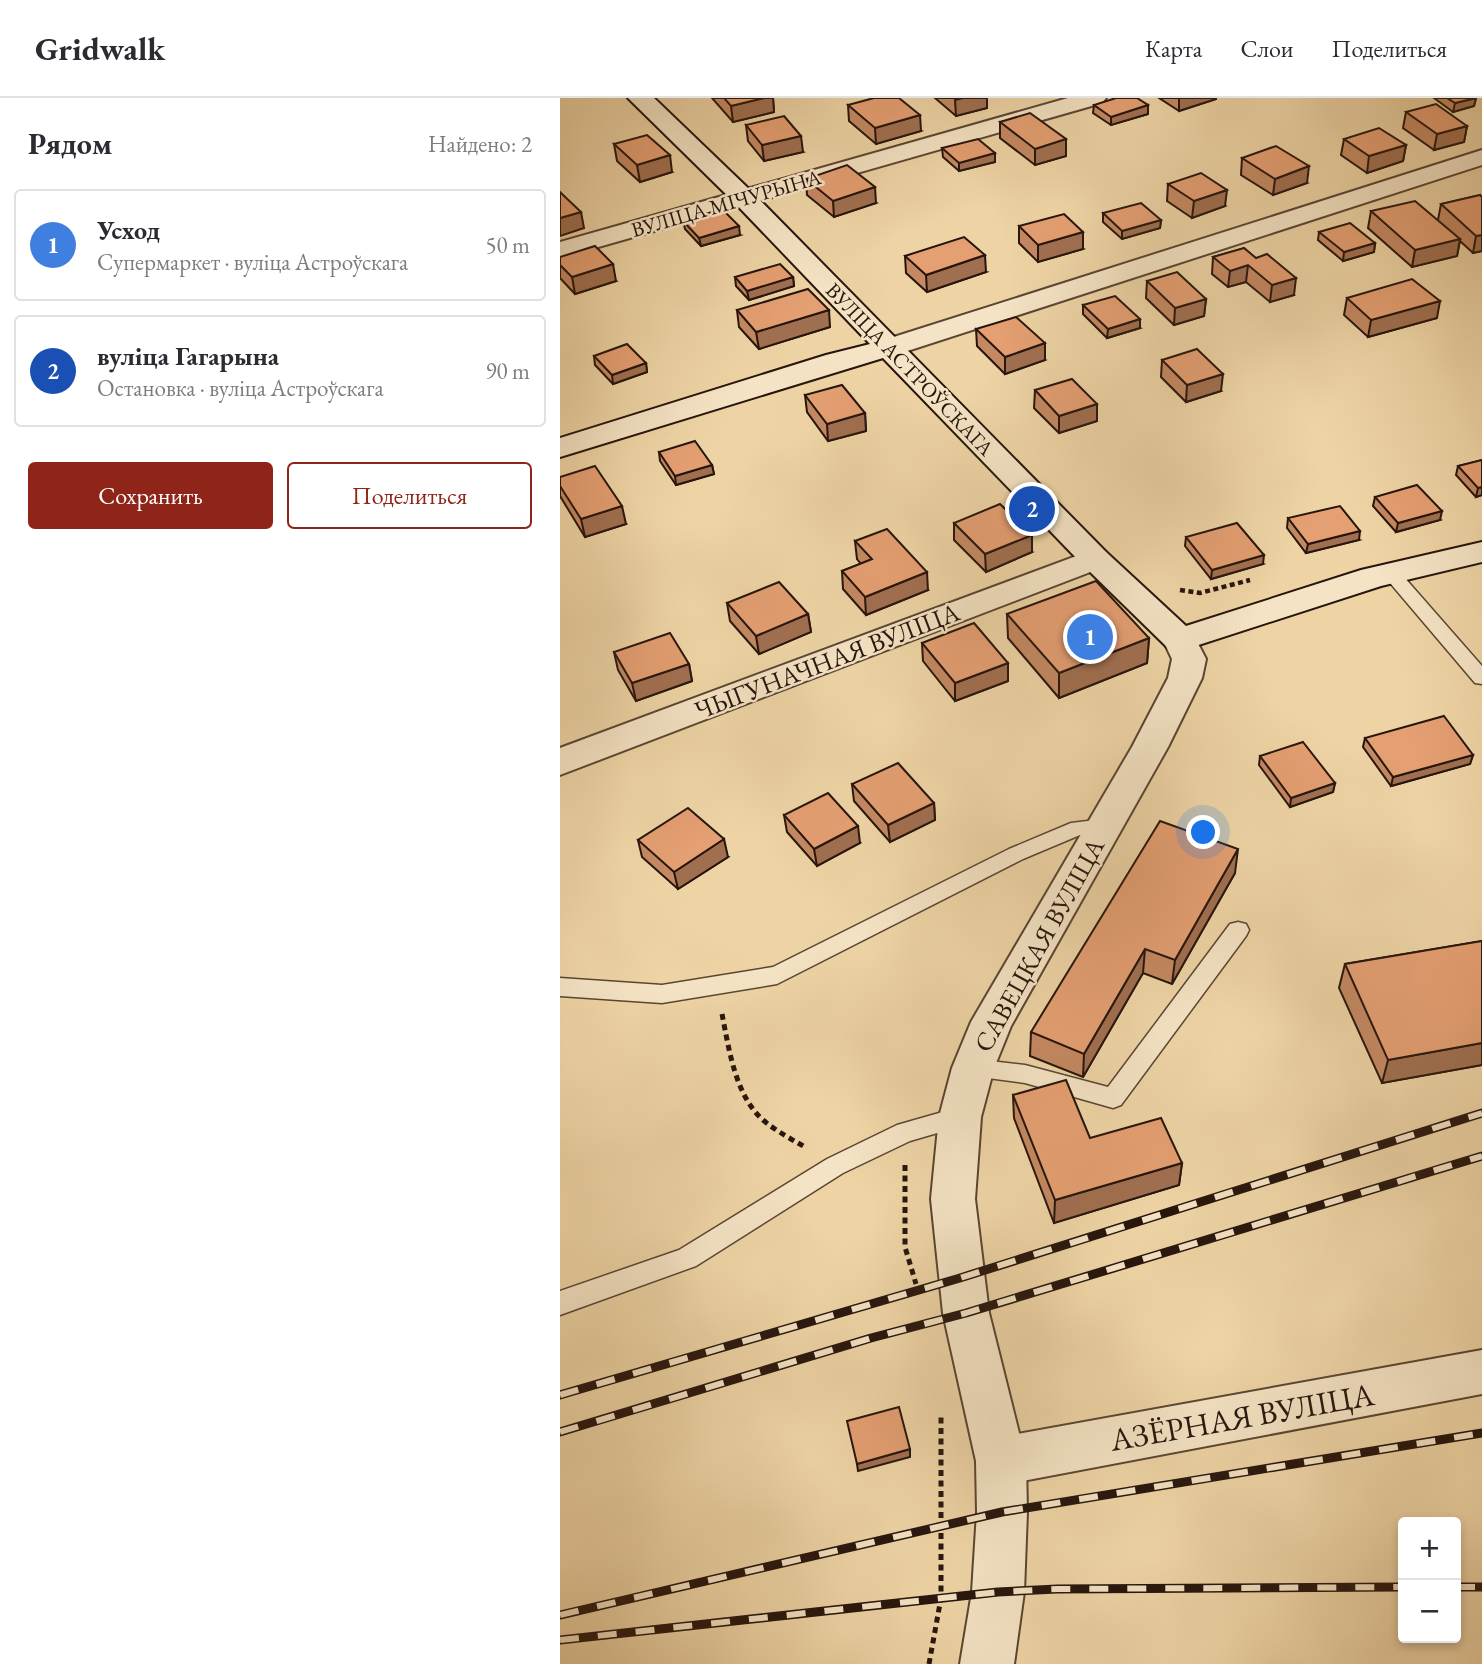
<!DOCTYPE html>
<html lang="ru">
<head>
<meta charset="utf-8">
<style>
  body { margin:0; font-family:"EB Garamond",serif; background:#f7f7f7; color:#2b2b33 }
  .controls { position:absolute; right:21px; bottom:21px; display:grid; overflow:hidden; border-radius:7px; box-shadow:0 4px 10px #0003 }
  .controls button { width:63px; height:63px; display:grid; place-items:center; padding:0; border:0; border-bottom:2px solid #e1e1e2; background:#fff; color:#2b2b33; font:35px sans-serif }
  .you { position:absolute; left:644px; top:735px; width:24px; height:24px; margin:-18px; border:5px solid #fff; border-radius:50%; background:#1a73e8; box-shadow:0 0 0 10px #1a73e833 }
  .badge { display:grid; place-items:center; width:46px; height:46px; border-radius:50%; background:#8f2418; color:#fff; font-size:23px; font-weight:700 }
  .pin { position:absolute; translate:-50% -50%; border:4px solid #fff; box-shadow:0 2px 7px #0006 }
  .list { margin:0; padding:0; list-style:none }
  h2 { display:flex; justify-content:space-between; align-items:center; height:91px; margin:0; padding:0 28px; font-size:30px }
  h2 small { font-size:23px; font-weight:400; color:#7c7c81 }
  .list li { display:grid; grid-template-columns:46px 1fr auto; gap:21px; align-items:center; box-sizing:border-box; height:112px; margin:0 14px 14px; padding:0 14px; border:2px solid #e1e1e2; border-radius:7px }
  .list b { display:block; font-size:26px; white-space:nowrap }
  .list p { margin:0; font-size:23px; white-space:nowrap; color:#7c7c81 }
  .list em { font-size:23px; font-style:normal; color:#7c7c81 }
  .actions { display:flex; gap:14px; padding:21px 28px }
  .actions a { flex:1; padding:16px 0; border:2px solid #8f2418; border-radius:7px; text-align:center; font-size:24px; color:#8f2418 }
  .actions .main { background:#8f2418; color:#fff }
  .map { position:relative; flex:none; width:922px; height:1566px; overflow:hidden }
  header { display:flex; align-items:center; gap:42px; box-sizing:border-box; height:98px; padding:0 35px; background:#fff; border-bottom:2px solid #e1e1e2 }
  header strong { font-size:33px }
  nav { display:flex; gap:38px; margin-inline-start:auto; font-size:24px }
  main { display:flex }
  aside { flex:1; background:#fff }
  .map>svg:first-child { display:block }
</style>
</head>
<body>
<header>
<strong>Gridwalk</strong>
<nav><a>Карта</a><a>Слои</a><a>Поделиться</a></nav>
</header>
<main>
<aside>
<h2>Рядом<small>Найдено: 2</small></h2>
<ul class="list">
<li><span class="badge" style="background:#3f7fe0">1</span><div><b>Усход</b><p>Супермаркет · вуліца Астроўскага</p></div><em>50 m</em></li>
<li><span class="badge" style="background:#1a4fb4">2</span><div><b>вуліца Гагарына</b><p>Остановка · вуліца Астроўскага</p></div><em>90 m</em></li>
</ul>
<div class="actions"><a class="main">Сохранить</a><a>Поделиться</a></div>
</aside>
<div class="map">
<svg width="922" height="1566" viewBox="0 0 922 1566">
  <rect width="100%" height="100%" fill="#eed4a5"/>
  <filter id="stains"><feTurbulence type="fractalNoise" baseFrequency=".00286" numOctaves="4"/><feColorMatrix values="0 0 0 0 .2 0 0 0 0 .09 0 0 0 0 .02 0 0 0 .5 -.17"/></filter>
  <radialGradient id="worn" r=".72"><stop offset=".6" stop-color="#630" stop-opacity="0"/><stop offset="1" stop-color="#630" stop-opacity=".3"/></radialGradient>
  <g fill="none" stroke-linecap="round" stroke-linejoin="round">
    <defs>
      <g id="service">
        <path d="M831,469L837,471L922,568V586L915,585L825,479L822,475L825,471Z"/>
        <path d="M544,721L551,724L554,729L551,734L520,737L463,761L217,886L102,905L0,898V880L102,887L213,869L449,751L511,725Z"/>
        <path d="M678,824L686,826L689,832L686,838L561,1007L553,1010L465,985L405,977L402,970L405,963L413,961L465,967L548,989L670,826Z"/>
        <path d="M400,1009L408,1012L412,1019L408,1026L350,1043L283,1075L136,1168L0,1217V1193L119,1152L267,1061L337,1027Z"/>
      </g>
      <g id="minor">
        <path d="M508,0H546L542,5L0,160V144Z"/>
        <path d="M922,52V67L338,256L328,259L318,256L314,250L318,244Z"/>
        <path d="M535,451L546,454L551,461L546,468L0,677V650Z"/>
        <path d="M922,1252V1296L441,1387L424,1380L416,1363L424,1346L441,1339Z"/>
      </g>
      <path id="tertiary" d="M620,531L632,534L646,561L642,580L608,649L451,928L434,970L421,1019L415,1101L429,1215L466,1363L467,1414L464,1494L454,1566H400L412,1494L417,1414L416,1363L383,1215L371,1101L379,1019L392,970L411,924L572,649L608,580L612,561L603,542L608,534Z"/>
      <path id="secondary" d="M68,0H94L193,95L546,454L626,528L801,472L922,444V464L821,488L620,553L608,550L524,468L323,260L0,359V340L266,257L310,246L175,105Z"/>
    </defs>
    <use href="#service" stroke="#594533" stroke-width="3"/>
    <use href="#minor" stroke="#594533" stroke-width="4"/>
    <use href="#tertiary" stroke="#594533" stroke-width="4"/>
    <use href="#secondary" stroke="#27150d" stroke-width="4"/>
    <path stroke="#27150d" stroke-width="4.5" stroke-dasharray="5 3.5" stroke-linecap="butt" d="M620,492L640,495L690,482"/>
    <g stroke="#27150d" stroke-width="5" stroke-dasharray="6 4.5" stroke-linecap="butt">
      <path d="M162,916C169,951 175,997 203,1022C216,1033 231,1041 245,1049"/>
      <path d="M345,1067V1149L356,1186"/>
      <path d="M369,1566L381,1500V1317"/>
    </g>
    <use href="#service" fill="#f4e3c4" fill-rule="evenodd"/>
    <use href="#minor" fill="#f4e3c4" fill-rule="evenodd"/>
    <use href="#tertiary" fill="#f4e3c4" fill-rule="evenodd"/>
    <use href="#secondary" fill="#f4e3c4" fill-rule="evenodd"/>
    <defs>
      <g id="rail">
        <path d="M0,1297L400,1180L922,1015"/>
        <path d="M0,1334L311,1240L406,1215L922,1058"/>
        <path d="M896,1489H922"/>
        <path d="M0,1517L442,1414L922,1335"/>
        <path d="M0,1542L438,1494L497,1491L843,1489"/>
      </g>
    </defs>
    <use href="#rail" stroke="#27150d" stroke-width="9"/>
    <use href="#rail" stroke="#f4e3c4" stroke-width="6" stroke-dasharray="19" stroke-linecap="butt"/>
  </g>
  <g fill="#c48962" stroke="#27150d" stroke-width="2">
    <path d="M152,0H213L214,14L173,24Z"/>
    <path d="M375,0H427V10L396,18Z"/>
    <path d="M599,0H656V1L619,13Z"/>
    <path d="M874,0H916L914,8L893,14Z"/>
    <path d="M288,7L361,33L316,46L289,23Z"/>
    <path d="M534,7L588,16L551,27L533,15Z"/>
    <path d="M846,14L907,28L904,44L874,52L843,30Z"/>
    <path d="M440,24L506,41V58L475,67L440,40Z"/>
    <path d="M186,27L243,54L204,63L188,43Z"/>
    <path d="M784,41L846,47L843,63L807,75L781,57Z"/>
    <path d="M54,46L112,74L80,84L57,63Z"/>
    <path d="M382,50L435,55V64L399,73L383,59Z"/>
    <path d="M682,60L747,85L713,97L681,77Z"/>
    <path d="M246,81L316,105L274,119L247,97Z"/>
    <path d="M608,86L665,108L632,120L607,103Z"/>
    <path d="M920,97L922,153L913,155L900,143L897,158L852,169L808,130L811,113L878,122L881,106Z"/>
    <path d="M543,115L601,122L600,130L562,141L543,124Z"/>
    <path d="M123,123L180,137L141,148L125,131Z"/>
    <path d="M459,128L523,151L478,164L459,145Z"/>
    <path d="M759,134L815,145L814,154L783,163L758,142Z"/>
    <path d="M684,150L734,197L710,204L686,184L668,189L652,176L653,159Z"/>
    <path d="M345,158L426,174L367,194L346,175Z"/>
    <path d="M0,159L56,183L15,196L0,180Z"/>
    <path d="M175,179H233L234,188L189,202L176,188Z"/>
    <path d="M587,183L646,201L644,218L614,227L586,200Z"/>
    <path d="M787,200L877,220L808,239L784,217Z"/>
    <path d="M523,207L580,230L547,240L523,216Z"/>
    <path d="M177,212L270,229L199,251L179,229Z"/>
    <path d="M416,231L485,262L445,276L417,248Z"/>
    <path d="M34,258L86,265L87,274L53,286L35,267Z"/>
    <path d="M602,262L661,293L626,304L601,279Z"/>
    <path d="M475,292L537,306V323L499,335L474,310Z"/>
    <path d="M245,297L305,315L306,333L268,343L247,314Z"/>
    <path d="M99,354L152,367L154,376L116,387L100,363Z"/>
    <path d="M922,362V397L916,399L896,377L898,368Z"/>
    <path d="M0,379L66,426L25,439L0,398Z"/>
    <path d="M815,399L880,422L836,434L813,408Z"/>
    <path d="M728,420L799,442L746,455L727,430Z"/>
    <path d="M394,425L472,454L426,474L394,442Z"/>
    <path d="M626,439L703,466L651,481L625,448Z"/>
    <path d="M295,443L368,492L306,517L283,491L282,473L301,466L297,461Z"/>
    <path d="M167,505L248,516L251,534L199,556L170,523Z"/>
    <path d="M447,516L589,540L587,565L499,600L448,540Z"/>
    <path d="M362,545L448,565V583L395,603L363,563Z"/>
    <path d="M54,554L129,566L132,583L76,603L58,572Z"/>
    <path d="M805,640L913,657L910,666L831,688L803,649Z"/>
    <path d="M700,658L775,685L773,694L730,709L699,667Z"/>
    <path d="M292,686L374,705L375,722L330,744L294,703Z"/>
    <path d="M224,717L300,745L257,768L227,734Z"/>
    <path d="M78,742L168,759L118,791L82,759Z"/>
    <path d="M675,775L612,886L583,875L523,979L470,958L471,934Z"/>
    <path d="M922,843V967L822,985L779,890L785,866Z"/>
    <path d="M453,997L530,1040L622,1065L619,1087L494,1125L454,1020Z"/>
  </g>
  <g fill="#a06f50" stroke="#27150d" stroke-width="2">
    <path d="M204,0H213L214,14L173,24L171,8Z"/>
    <path d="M403,0H427V10L396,18L395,2Z"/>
    <path d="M619,0H656V1L619,13Z"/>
    <path d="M916,0L914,8L893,14L895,5Z"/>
    <path d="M588,7V16L551,27V19Z"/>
    <path d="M360,17L361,33L316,46L315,30Z"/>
    <path d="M907,28L904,44L874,52L877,36Z"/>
    <path d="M241,38L243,54L204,63L202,47Z"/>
    <path d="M506,41V58L475,67V51Z"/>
    <path d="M846,47L843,63L807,75L809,58Z"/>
    <path d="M435,55V64L399,73V65Z"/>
    <path d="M110,57L112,74L80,84L77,67Z"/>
    <path d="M749,68L747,85L713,97L715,81Z"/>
    <path d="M315,89L316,105L274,119L273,103Z"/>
    <path d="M667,92L665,108L632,120L634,103Z"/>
    <path d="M21,114L24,130L0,138V120Z"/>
    <path d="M601,122L600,130L562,141V133Z"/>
    <path d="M179,128L180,137L141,148L139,140Z"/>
    <path d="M523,134V151L478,164V147Z"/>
    <path d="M922,137V153L913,155L916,138Z"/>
    <path d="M900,141L897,158L852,169L855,152Z"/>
    <path d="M815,145L814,154L783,163L784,154Z"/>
    <path d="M425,157L426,174L367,194L366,177Z"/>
    <path d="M53,166L56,183L15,196L12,179Z"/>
    <path d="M688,167L686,184L668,189L670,173Z"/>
    <path d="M233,179L234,188L189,202L187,193Z"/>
    <path d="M736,180L734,197L710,204L712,187Z"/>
    <path d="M646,201L644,218L614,227L615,210Z"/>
    <path d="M880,203L877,220L808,239L811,222Z"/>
    <path d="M269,212L270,229L199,251L196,234Z"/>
    <path d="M580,221V230L547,240L548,231Z"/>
    <path d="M485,245V262L445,276V259Z"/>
    <path d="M86,265L87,274L53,286L52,277Z"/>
    <path d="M663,276L661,293L626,304L627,287Z"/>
    <path d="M537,306V323L499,335V318Z"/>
    <path d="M305,315L306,333L268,343L267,326Z"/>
    <path d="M152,367L154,376L116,387L115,378Z"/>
    <path d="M922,389V397L916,399L918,390Z"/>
    <path d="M62,408L66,426L25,439L21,421Z"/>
    <path d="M882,413L880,422L836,434L838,425Z"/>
    <path d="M800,433L799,442L746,455L748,446Z"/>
    <path d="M472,437V454L426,474L425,456Z"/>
    <path d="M704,457L703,466L651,481L652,472Z"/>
    <path d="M367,474L368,492L306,517L305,499Z"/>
    <path d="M248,516L251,534L199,556L196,538Z"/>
    <path d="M589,540L587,565L499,600V575Z"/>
    <path d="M448,565V583L395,603V585Z"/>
    <path d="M129,566L132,583L76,603L72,585Z"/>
    <path d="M913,657L910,666L831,688L833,679Z"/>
    <path d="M775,685L773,694L730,709L731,700Z"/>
    <path d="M374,705L375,722L330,744L328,727Z"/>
    <path d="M298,728L300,745L257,768L254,751Z"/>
    <path d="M164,741L168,759L118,791L114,774Z"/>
    <path d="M678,751L675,775L612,886L615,862Z"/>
    <path d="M585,851L583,875L523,979L524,956Z"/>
    <path d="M922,945V967L822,985L828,962Z"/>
    <path d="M622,1065L619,1087L494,1125L495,1102Z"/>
    <path d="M350,1351V1359L298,1373L297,1366Z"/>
  </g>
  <g fill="#e49f72" stroke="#27150d" stroke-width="2">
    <path d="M164,0H204L171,8Z"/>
    <path d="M314,0H339L360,17L315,30L288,7Z"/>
    <path d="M556,0H577L588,7L551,19L534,7Z"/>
    <path d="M887,0H916L895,5Z"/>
    <path d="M876,6L907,28L877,36L846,14Z"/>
    <path d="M470,15L506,41L475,51L440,24Z"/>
    <path d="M224,18L241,38L202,47L186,27Z"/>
    <path d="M819,30L846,47L809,58L784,41Z"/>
    <path d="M87,37L110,57L77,67L54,46Z"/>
    <path d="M418,41L435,55L399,65L382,50Z"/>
    <path d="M716,48L749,68L715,81L682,60Z"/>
    <path d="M287,67L315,89L273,103L246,81Z"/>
    <path d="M641,75L667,92L634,103L608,86Z"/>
    <path d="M0,94L21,114L0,120Z"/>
    <path d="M920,97L922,99V137L916,138L881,106Z"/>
    <path d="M855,103L900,141L855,152L811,113Z"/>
    <path d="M581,105L601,122L562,133L543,115Z"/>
    <path d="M162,111L179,128L139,140L123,123Z"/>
    <path d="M504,116L523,134L478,147L459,128Z"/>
    <path d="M790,125L815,145L784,154L759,134Z"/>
    <path d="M404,139L425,157L366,177L345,158Z"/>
    <path d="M35,148L53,166L12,179L0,167V159Z"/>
    <path d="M684,150L696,160L707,156L736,180L712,187L688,167L670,173L653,159Z"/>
    <path d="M220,166L233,179L187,193L175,179Z"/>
    <path d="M617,174L646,201L615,210L587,183Z"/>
    <path d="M852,181L880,203L811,222L787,200Z"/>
    <path d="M248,191L269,212L196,234L177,212Z"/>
    <path d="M555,198L580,221L548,231L523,207Z"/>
    <path d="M456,219L485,245L445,259L416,231Z"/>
    <path d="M67,246L86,265L52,277L34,258Z"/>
    <path d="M637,251L663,276L627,287L602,262Z"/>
    <path d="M512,281L537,306L499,318L475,292Z"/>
    <path d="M282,287L305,315L267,326L245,297Z"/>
    <path d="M135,343L152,367L115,378L99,354Z"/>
    <path d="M922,362V389L918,390L898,368Z"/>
    <path d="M35,368L62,408L21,421L0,388V379Z"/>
    <path d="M857,387L882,413L838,425L815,399Z"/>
    <path d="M440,406L472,437L425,456L394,425Z"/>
    <path d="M780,408L800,433L748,446L728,420Z"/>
    <path d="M677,425L704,457L652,472L626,439Z"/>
    <path d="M327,431L367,474L305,499L282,473L312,461L295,443Z"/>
    <path d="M536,483L589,540L499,575L447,516Z"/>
    <path d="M219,484L248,516L196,538L167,505Z"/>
    <path d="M414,525L448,565L395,585L362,545Z"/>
    <path d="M110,535L129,566L72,585L54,554Z"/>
    <path d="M884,618L913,657L833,679L805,640Z"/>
    <path d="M743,644L775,685L731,700L700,658Z"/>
    <path d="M338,665L374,705L328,727L292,686Z"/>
    <path d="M268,695L298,728L254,751L224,717Z"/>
    <path d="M128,710L164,741L114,774L78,742Z"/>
    <path d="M600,723L678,751L615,862L585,851L524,956L471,934Z"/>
    <path d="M922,843V945L828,962L785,866Z"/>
    <path d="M506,982L530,1040L601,1020L622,1065L495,1102L453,997Z"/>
    <path d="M339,1309L350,1351L297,1366L287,1323Z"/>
  </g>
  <g text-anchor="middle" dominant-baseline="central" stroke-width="5" stroke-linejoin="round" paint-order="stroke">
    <g font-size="21" fill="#27150d" stroke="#f4e3c4">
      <text transform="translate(166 105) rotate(-16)">ВУЛІЦА МІЧУРЫНА</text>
      <text transform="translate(350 271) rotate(46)">ВУЛІЦА АСТРОЎСКАГА</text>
    </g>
    <g font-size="26" fill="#27150d" stroke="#f4e3c4">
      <text transform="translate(267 563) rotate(-21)">ЧЫГУНАЧНАЯ ВУЛІЦА</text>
      <text transform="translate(479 847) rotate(-61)">САВЕЦКАЯ ВУЛІЦА</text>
    </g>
    <g font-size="32" fill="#27150d" stroke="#f4e3c4">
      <text transform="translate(682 1319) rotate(-10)">АЗЁРНАЯ ВУЛІЦА</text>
    </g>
  </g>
  <rect width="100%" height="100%" filter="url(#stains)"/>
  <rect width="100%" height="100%" fill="url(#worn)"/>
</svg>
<div class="controls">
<button>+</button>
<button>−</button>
</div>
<div class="you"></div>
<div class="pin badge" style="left:530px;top:539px;background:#3f7fe0">1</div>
<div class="pin badge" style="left:472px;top:411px;background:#1a4fb4">2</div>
</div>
</main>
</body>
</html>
